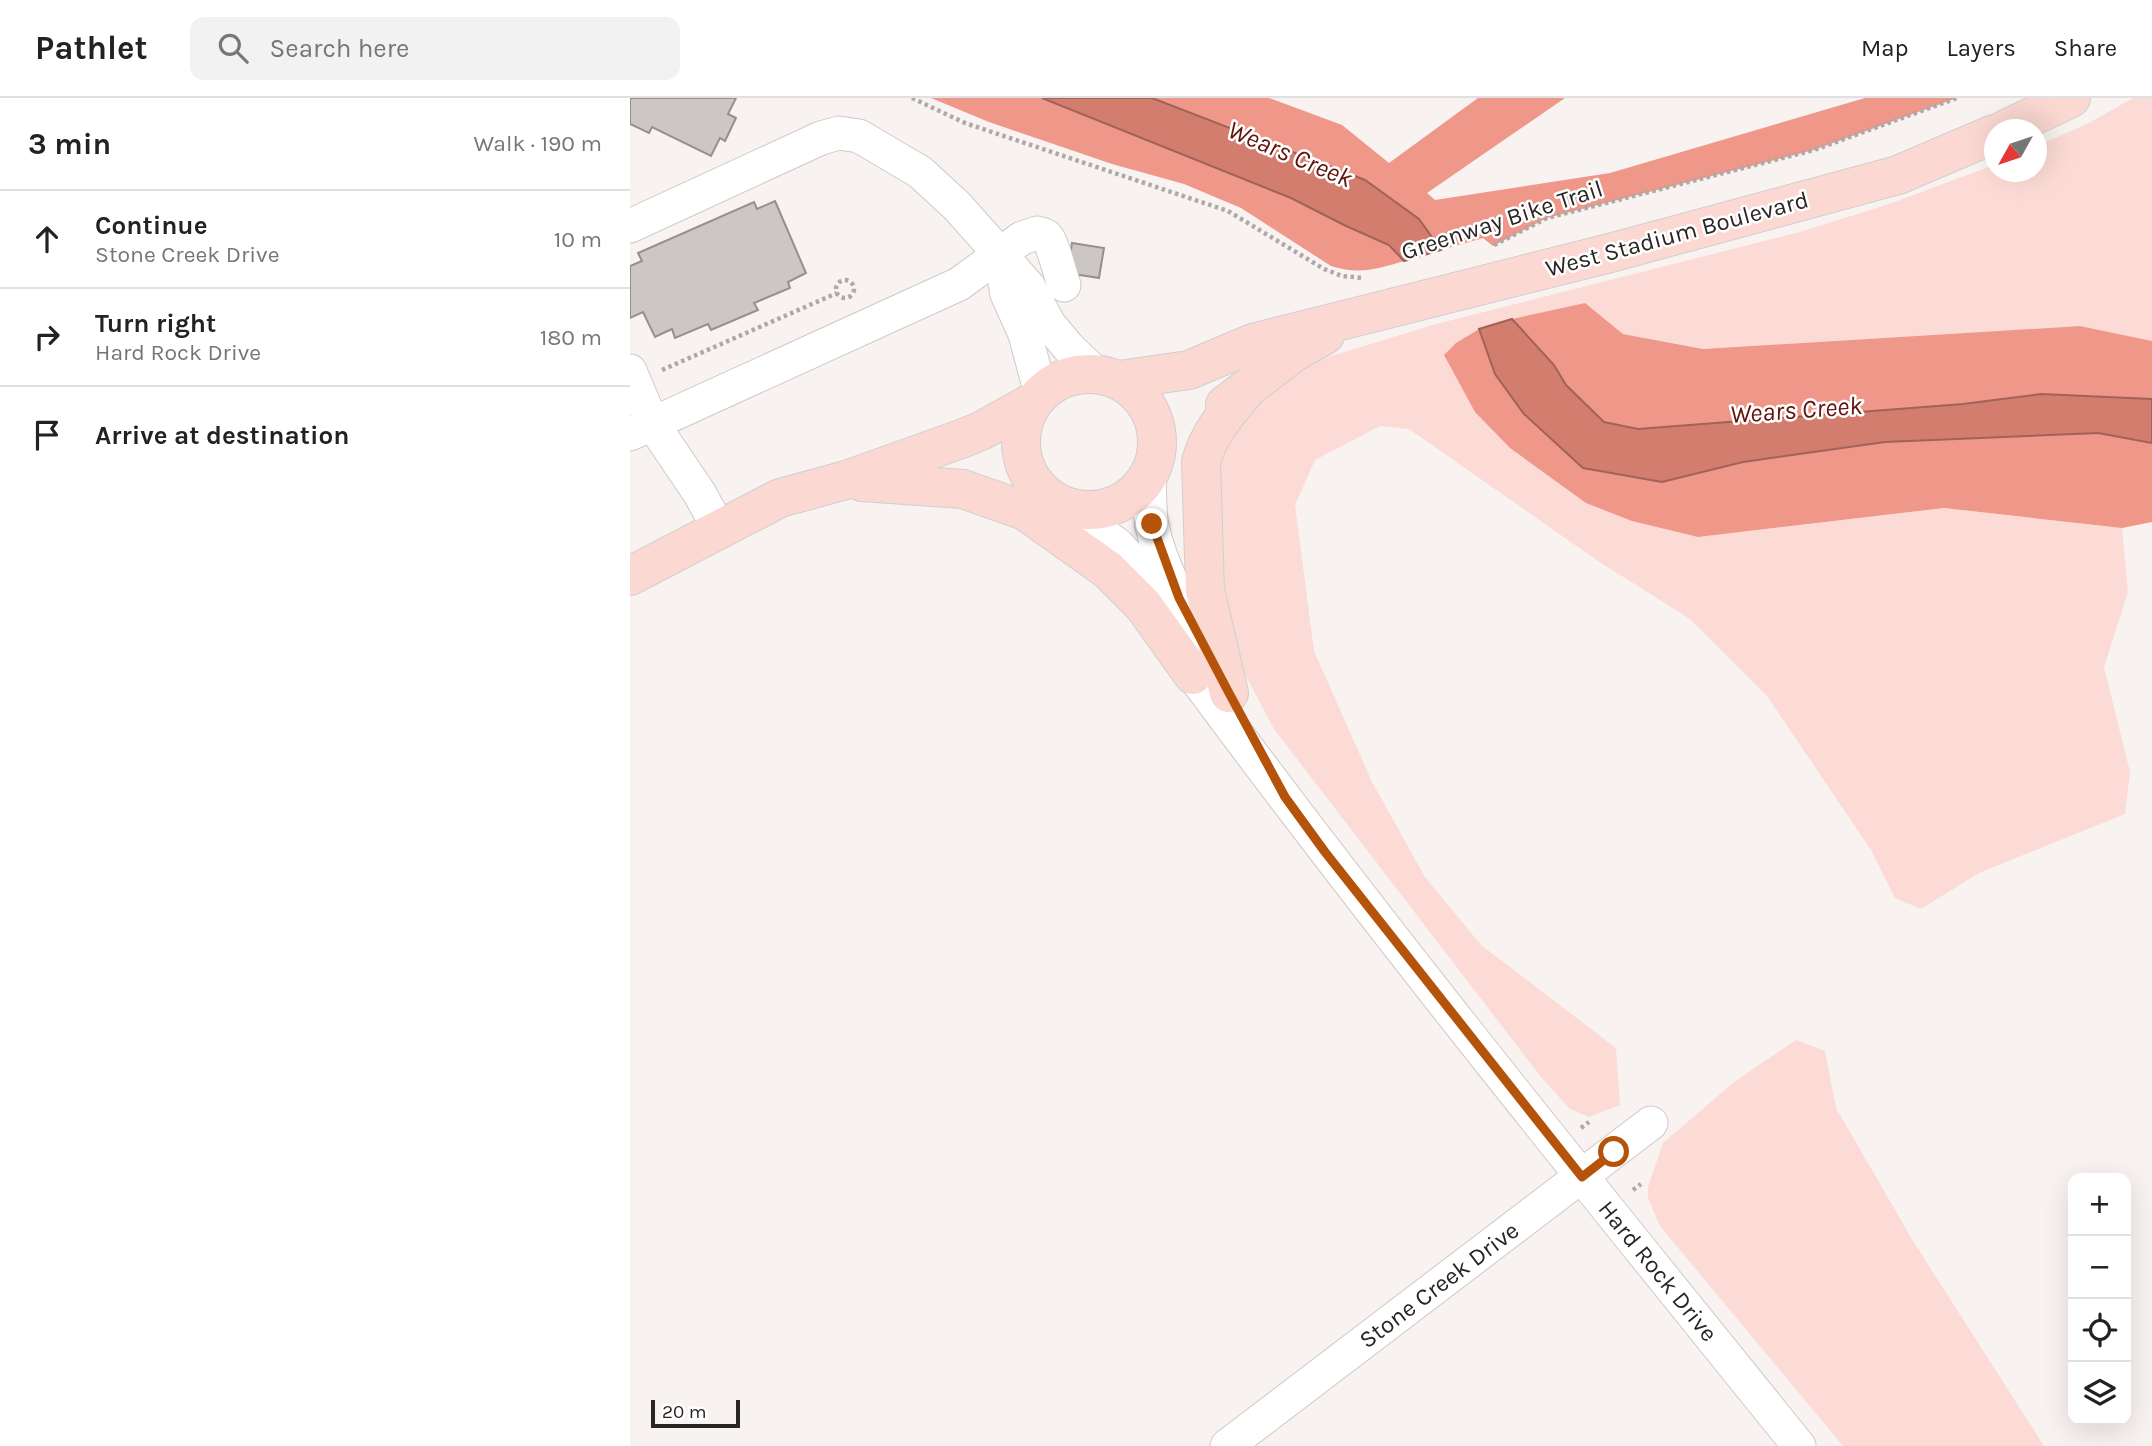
<!DOCTYPE html>
<html lang="en">
<head>
<meta charset="utf-8">
<style>
  body { margin:0; font-family:Karla,sans-serif; background:#f2f2f2; color:#222 }
  .controls { position:absolute; right:21px; bottom:21px; display:grid; overflow:hidden; border-radius:14px; box-shadow:0 7px 28px #0002 }
  .controls button { width:63px; height:63px; display:grid; place-items:center; padding:0; border:0; border-bottom:2px solid #e0e0e0; background:#fff; color:#222; font:35px sans-serif }
  .compass { position:absolute; left:1354px; top:21px; width:63px; height:63px; border-radius:50%; background:#fff; box-shadow:0 7px 28px #0002; rotate:230deg }
  .scale { position:absolute; left:21px; bottom:18px; width:89px; box-sizing:border-box; padding-left:7px; border:4px solid #282525; border-top:0; font-size:19px; line-height:24px; white-space:nowrap; color:#282525; -webkit-text-stroke:5px #fff; paint-order:stroke }
  .stop { position:absolute; width:21px; height:21px; margin:-16px; border:5px solid #b45309; border-radius:50%; background:#fff }
  .stop.end { background:#b45309; border-color:#fff; box-shadow:0 2px 7px #0008 }
  .list { margin:0; padding:0; list-style:none }
  h2 { display:flex; justify-content:space-between; align-items:center; height:91px; margin:0; padding:0 28px; font-size:30px }
  h2 small { font-size:23px; font-weight:400; color:#767676 }
  .list li { display:grid; grid-template-columns:46px 1fr auto; gap:21px; align-items:center; box-sizing:border-box; height:98px; padding:0 28px; border-top:2px solid #e0e0e0 }
  .list b { display:block; font-size:26px; white-space:nowrap }
  .list p { margin:0; font-size:23px; white-space:nowrap; color:#767676 }
  .list em { font-size:23px; font-style:normal; color:#767676 }
  .icon { flex:none; width:38px; height:38px; fill:none; stroke:currentColor; stroke-width:2; stroke-linecap:round; stroke-linejoin:round }
  .map { position:relative; flex:none; width:1522px; height:1348px; overflow:hidden }
  header { display:flex; align-items:center; gap:42px; box-sizing:border-box; height:98px; padding:0 35px; background:#fff; border-bottom:2px solid #e0e0e0 }
  header strong { font-size:33px }
  nav { display:flex; gap:38px; margin-inline-start:auto; font-size:24px }
  .search { width:490px; height:63px; background:#f2f2f2; display:flex; align-items:center; gap:18px; box-sizing:border-box; padding:0 24px; border-radius:14px; color:#767676; font-size:26px }
  main { display:flex }
  aside { flex:1; background:#fff }
  .map>svg:first-child { display:block }
</style>
</head>
<body>
<header>
<strong>Pathlet</strong>
<div class="search"><svg class="icon" aria-label="search" viewBox="0 0 24 24"><circle cx="10" cy="10" r="6"/><path d="M15 15l6 6"/></svg>Search here</div>
<nav><a>Map</a><a>Layers</a><a>Share</a></nav>
</header>
<main>
<aside>
<h2>3 min<small>Walk · 190 m</small></h2>
<ul class="list">
<li><svg class="icon" aria-label="ahead" viewBox="0 0 24 24"><path d="M12 20V5M6 11l6-6 6 6"/></svg><div><b>Continue</b><p>Stone Creek Drive</p></div><em>10 m</em></li>
<li><svg class="icon" aria-label="right" viewBox="0 0 24 24"><path d="M7 20v-9h11M14 6l5 5-5 5"/></svg><div><b>Turn right</b><p>Hard Rock Drive</p></div><em>180 m</em></li>
<li><svg class="icon" aria-label="arrive" viewBox="0 0 24 24"><path d="M6 21V4h12l-3 4 3 4H6"/></svg><div><b>Arrive at destination</b></div></li>
</ul>
</aside>
<div class="map">
<svg width="1522" height="1348" viewBox="0 0 1522 1348">
  <rect width="100%" height="100%" fill="#f8f2f1"/>
  <g fill="#fcdbd6">
    <path d="M1503,0H1522V243L1450,228L1073,251L993,236L955,205L882,221L849,231L826,245L1068,439L1314,410L1492,430L1498,494L1474,569L1500,674L1495,716L1349,775L1291,811L1265,800L1241,752L1137,598L1060,521L968,463L779,331L750,328L685,362L665,407L684,553L742,684L795,779L851,847L986,950L990,1007L959,1019L940,1011L911,979L644,631L610,567L590,497L587,369L611,315L672,271L701,258L806,226L1170,134L1259,106L1364,67V74H1406L1407,48L1459,25Z"/>
    <path d="M1166,942L1195,953L1206,1010L1283,1143L1414,1348H1213L1030,1128L1018,1100V1089L1033,1045L1104,984Z"/>
  </g>
  <g fill="#ef9789">
    <path d="M301,0H412L661,100L714,127L759,147L774,163C746,171 730,177 701,168L611,110L554,86L482,66L359,24Z"/>
    <path d="M522,0H639L712,27L759,65L848,0H935L797,95L805,102L980,75L1235,0H1327L1184,52L917,120L863,148L853,140L811,152L789,121L735,82Z"/>
    <path d="M955,205L993,236L1073,251L1450,228L1522,243V301L1411,296L1333,306L1008,331L974,324L936,287L924,267L882,221Z"/>
    <path d="M849,231L865,276L1032,384L1113,364L1255,344L1468,335L1522,345V424L1492,430L1314,410L1068,439L1002,423L956,405L880,350L845,314L814,257L826,245Z"/>
  </g>
  <g fill="#d37d6f" stroke="#a06359" stroke-width="2">
    <path d="M412,0H522L735,82L789,121L811,152L774,163L759,147L714,127L661,100Z"/>
    <path d="M882,221L924,267L936,287L974,324L1008,331L1333,306L1411,296L1522,301V345L1468,335L1255,344L1113,364L1032,384L953,370L894,316L865,276L849,231Z"/>
  </g>
  <g fill="#ccc6c4" stroke="#95908f" stroke-width="2">
    <path d="M0,0H106L98,16L106,20L95,43L90,40L81,58L22,29L19,35L0,26Z"/>
    <path d="M145,103L176,175L158,184L160,190L124,205L128,212L81,232L78,226L45,240L42,231L25,239L13,214L0,220V168L12,163L8,155L124,104L127,111Z"/>
    <path d="M442,145L474,150L469,180L437,175Z"/>
  </g>
  <g fill="none" stroke-linecap="round" stroke-linejoin="round">
    <defs>
      <g id="minor">
        <path d="M0,128L191,40L209,35L229,38L290,74L327,108L399,189L419,226L439,250L466,276"/>
        <path d="M371,163L377,196L395,236L411,296"/>
        <path d="M0,273L22,325L70,396L89,431"/>
        <path d="M0,336L329,186L392,140L407,135C410,136 414,136 417,139C422,143 431,179 434,187"/>
        <path d="M519,379C520,395 519,412 522,428C532,475 562,524 584,566"/>
        <path d="M438,410L488,447L498,458L527,511"/>
        <path d="M551,555L563,577C757,840 964,1094 1169,1348"/>
        <path d="M597,1348L1021,1025"/>
      </g>
      <g id="major">
        <path d="M1374,32L1441,0"/>
        <circle cx="459" cy="344" r="68"/>
        <path d="M489,282L559,272L623,245L980,155L1268,77L1364,36"/>
        <path d="M595,307L663,255L695,237"/>
        <path d="M232,384L333,391L395,413L478,472L513,507L563,577"/>
        <path d="M0,478L150,400L216,382L331,341L351,333L403,304"/>
        <path d="M599,595L575,492L571,364C579,334 597,315 616,292"/>
      </g>
    </defs>
    <use href="#minor" stroke="#cfc9c8" stroke-width="35"/>
    <use href="#major" stroke="#d0cfcf" stroke-width="40"/>
    <g stroke="#aea9a9" stroke-width="4.5" stroke-dasharray="3.5 3.5" stroke-linecap="butt">
      <path d="M282,0L335,25L598,113L694,171L712,178L734,180"/>
      <path d="M864,147L917,120L1184,52L1327,0"/>
      <circle cx="215" cy="191" r="9"/>
      <path d="M32,272L207,195"/>
      <path d="M951,1030L959,1024"/>
      <path d="M1003,1092L1011,1086"/>
    </g>
    <use href="#minor" stroke="#fff" stroke-width="33"/>
    <use href="#major" stroke="#fbd8d2" stroke-width="38"/>
  </g>
  <g fill="none" stroke-linecap="round" stroke-linejoin="round">
    <path stroke="#b45309" stroke-width="9" d="M522,426L549,500L599,595L655,699L695,754L952,1079L984,1054"/>
  </g>
  <g text-anchor="middle" dominant-baseline="central" stroke-width="5" stroke-linejoin="round" paint-order="stroke">
    <g font-size="24" fill="#282525" stroke="#fff">
      <text transform="translate(872 122) rotate(-18)">Greenway Bike Trail</text>
      <text transform="translate(1047 136) rotate(-15)">West Stadium Boulevard</text>
      <text transform="translate(1028 1173) rotate(51)">Hard Rock Drive</text>
      <text transform="translate(809 1187) rotate(-37)">Stone Creek Drive</text>
    </g>
    <g font-size="26" font-style="italic" fill="#61140d" stroke="#fff">
      <text transform="translate(660 56) rotate(23)">Wears Creek</text>
      <text transform="translate(1166 312) rotate(-4)">Wears Creek</text>
    </g>
  </g>
</svg>
<div class="controls">
<button>+</button>
<button>−</button>
<button><svg class="icon" aria-label="locate" viewBox="0 0 24 24"><circle cx="12" cy="12" r="6"/><path d="M12 2v4M12 18v4M2 12h4M18 12h4"/></svg></button>
<button><svg class="icon" aria-label="layers" viewBox="0 0 24 24"><path d="M12 4l9 5-9 5-9-5zM3 14l9 5 9-5"/></svg></button>
</div>
<svg class="compass" viewBox="-18 -18 36 36"><path d="M0-13l5 13h-10z" fill="#e53935"/><path d="M0 13l5-13h-10z" fill="#767676"/></svg>
<div class="scale">20 m</div>
<div class="stop" style="left:984px;top:1054px"></div>
<div class="stop end" style="left:522px;top:426px"></div>
</div>
</main>
</body>
</html>
